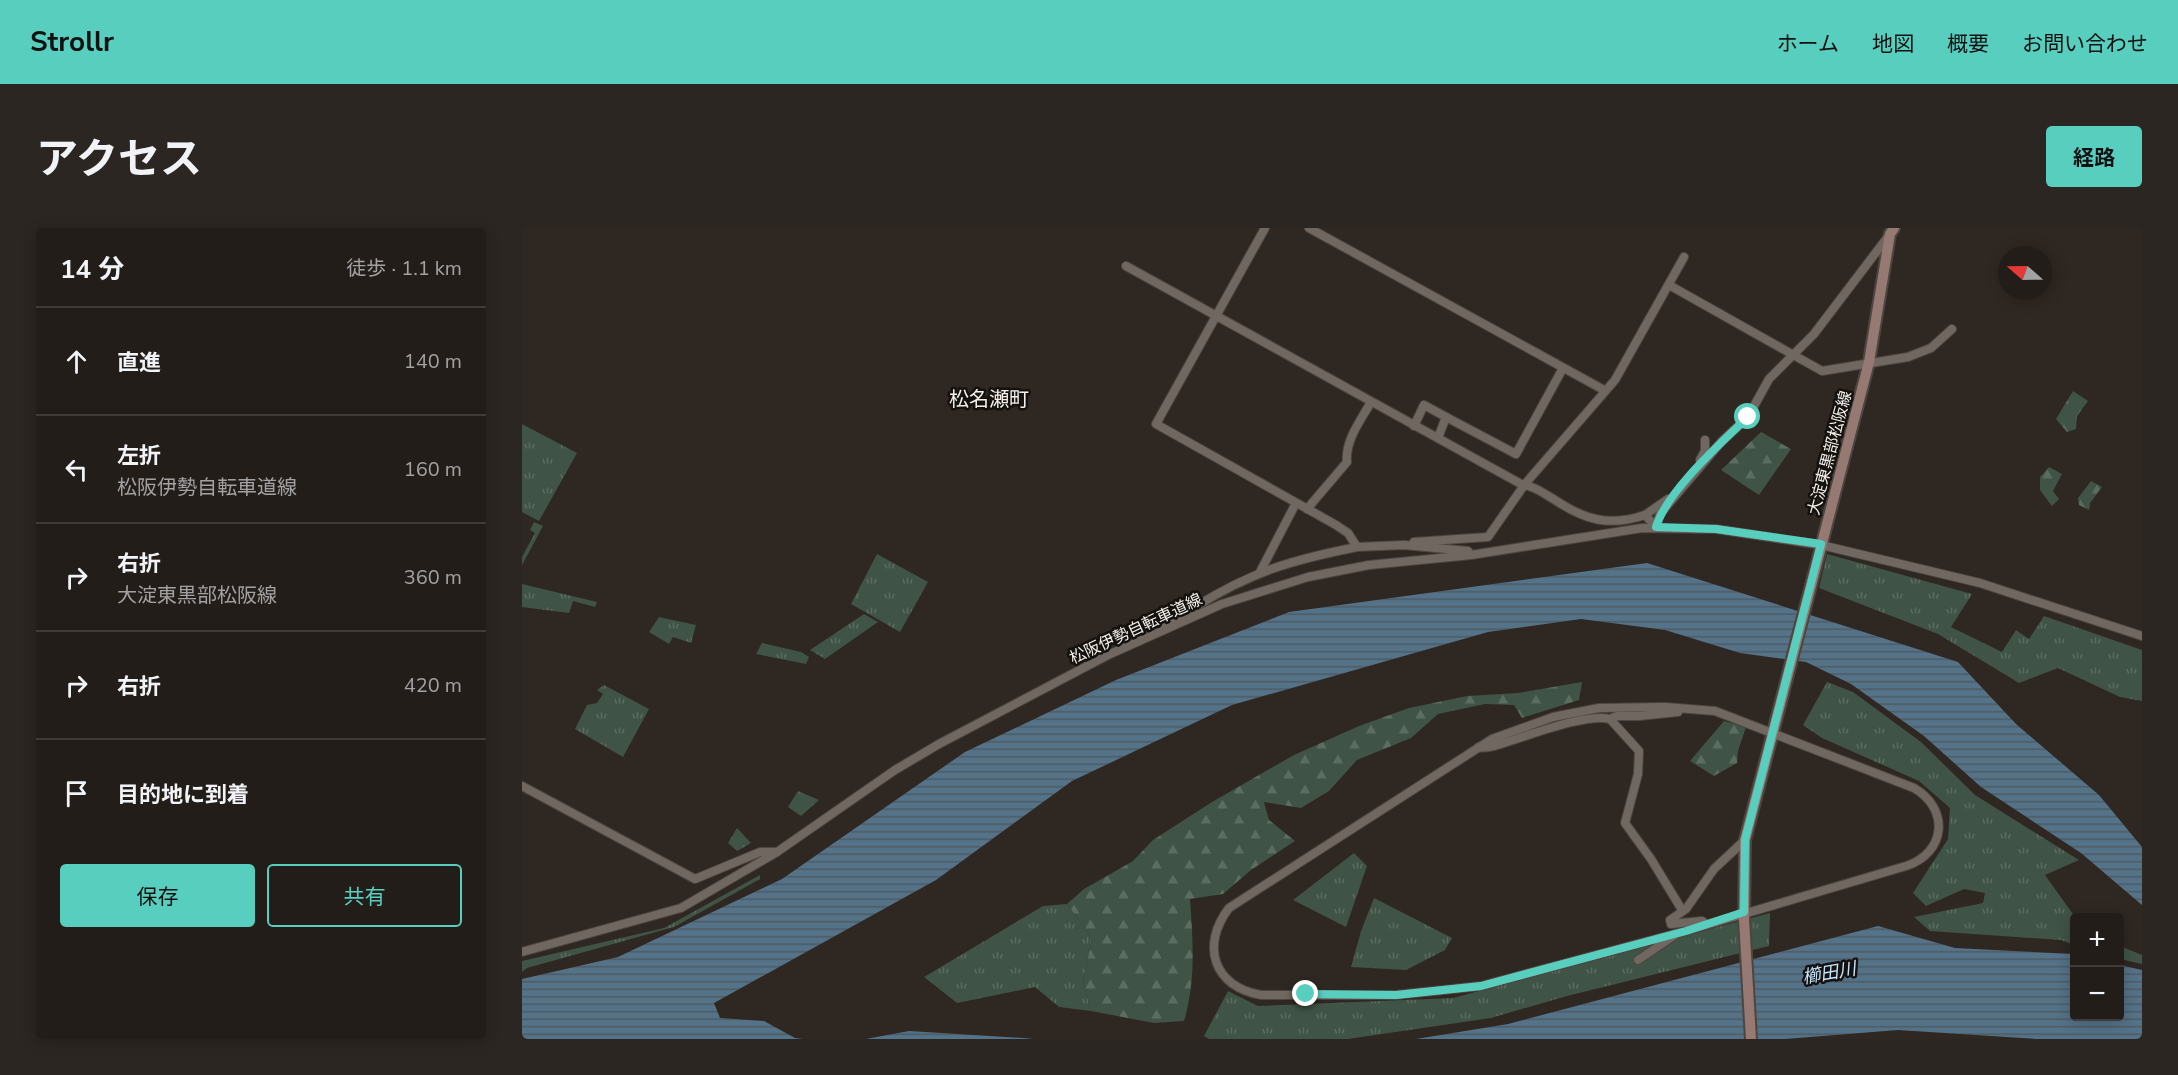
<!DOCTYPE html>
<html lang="ja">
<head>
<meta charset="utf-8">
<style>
  body { margin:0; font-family:"Nunito Sans","Noto Sans JP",sans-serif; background:#2b2622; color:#f1f3f6 }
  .controls { position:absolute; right:18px; bottom:18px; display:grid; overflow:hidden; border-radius:6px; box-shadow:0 3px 15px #0003 }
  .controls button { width:54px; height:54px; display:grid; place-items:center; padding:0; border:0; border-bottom:2px solid #403b38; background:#231d19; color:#f1f3f6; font:30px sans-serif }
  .compass { position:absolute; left:1476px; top:18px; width:54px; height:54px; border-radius:50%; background:#231d19; box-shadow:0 3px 15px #0003; rotate:290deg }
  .stop { position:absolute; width:18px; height:18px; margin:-14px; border:4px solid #58cebf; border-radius:50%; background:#fff }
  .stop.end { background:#58cebf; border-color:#fff; box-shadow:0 2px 6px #0008 }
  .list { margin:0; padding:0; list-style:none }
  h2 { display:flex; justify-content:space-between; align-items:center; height:78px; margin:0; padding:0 24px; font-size:26px }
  h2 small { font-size:20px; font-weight:400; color:#a3a2a2 }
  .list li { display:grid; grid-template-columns:39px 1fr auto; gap:18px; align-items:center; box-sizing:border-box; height:108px; padding:0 24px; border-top:2px solid #403b38 }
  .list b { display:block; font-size:22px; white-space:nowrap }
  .list p { margin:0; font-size:20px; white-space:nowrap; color:#a3a2a2 }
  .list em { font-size:20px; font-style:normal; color:#a3a2a2 }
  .actions { display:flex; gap:12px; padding:18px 24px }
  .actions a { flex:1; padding:14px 0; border:2px solid #58cebf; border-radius:6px; text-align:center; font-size:21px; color:#58cebf }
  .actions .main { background:#58cebf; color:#111 }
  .icon { flex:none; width:33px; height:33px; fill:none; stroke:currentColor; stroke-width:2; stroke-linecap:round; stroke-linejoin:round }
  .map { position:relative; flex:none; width:1620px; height:811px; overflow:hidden; border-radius:6px }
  header { display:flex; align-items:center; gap:36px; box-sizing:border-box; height:84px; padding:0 30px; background:#58cebf; color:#111 }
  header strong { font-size:28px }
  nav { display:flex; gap:33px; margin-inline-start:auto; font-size:21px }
  .intro { display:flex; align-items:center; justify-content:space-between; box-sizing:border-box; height:144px; padding:0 36px }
  h1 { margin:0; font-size:42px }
  .button { padding:15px 27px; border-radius:6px; background:#58cebf; color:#111; font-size:21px; font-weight:700 }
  main { display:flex; gap:36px; padding:0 36px }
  aside { flex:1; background:#231d19; border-radius:6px; box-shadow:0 3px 15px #0003 }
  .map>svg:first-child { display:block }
</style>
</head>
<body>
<header>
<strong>Strollr</strong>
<nav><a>ホーム</a><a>地図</a><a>概要</a><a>お問い合わせ</a></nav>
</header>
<div class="intro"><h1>アクセス</h1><a class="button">経路</a></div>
<main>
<aside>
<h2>14 分<small>徒歩 · 1.1 km</small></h2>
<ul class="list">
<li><svg class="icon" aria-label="ahead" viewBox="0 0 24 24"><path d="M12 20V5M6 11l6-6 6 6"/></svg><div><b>直進</b></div><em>140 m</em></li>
<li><svg class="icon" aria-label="left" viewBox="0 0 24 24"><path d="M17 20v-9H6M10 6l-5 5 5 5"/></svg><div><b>左折</b><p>松阪伊勢自転車道線</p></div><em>160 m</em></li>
<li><svg class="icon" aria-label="right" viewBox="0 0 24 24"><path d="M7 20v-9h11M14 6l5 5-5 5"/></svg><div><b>右折</b><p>大淀東黒部松阪線</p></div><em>360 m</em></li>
<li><svg class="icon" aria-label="right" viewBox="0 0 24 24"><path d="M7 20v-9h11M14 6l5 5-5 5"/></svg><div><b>右折</b></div><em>420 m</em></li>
<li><svg class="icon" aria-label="arrive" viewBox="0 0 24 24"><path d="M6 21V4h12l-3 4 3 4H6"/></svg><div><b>目的地に到着</b></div></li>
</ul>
<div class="actions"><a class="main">保存</a><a>共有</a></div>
</aside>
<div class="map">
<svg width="1620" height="811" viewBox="0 0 1620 811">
  <defs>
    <pattern id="grass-tufts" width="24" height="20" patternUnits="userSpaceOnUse" patternTransform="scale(1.5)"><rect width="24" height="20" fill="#3f5346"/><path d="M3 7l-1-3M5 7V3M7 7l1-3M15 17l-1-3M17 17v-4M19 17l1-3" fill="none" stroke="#5b6c61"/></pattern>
    <pattern id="forest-firs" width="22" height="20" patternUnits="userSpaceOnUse" patternTransform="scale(1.5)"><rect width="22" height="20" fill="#3f5346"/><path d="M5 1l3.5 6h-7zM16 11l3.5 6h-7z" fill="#5b6c61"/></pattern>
    <pattern id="water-rules" width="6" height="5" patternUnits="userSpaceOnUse" patternTransform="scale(1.5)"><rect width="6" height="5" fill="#547288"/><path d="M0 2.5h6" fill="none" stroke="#4e5b64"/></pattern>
  </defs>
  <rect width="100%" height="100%" fill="#2f2721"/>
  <g fill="url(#grass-tufts)">
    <path d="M0,196L55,225L17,293L0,284Z"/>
    <path d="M12,294L21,298L0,337V329L13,305L8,302Z"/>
    <path d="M355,326L406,354L378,404L329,376Z"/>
    <path d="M1305,326L1450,366L1429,399L1480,424L1494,402L1507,411L1522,388L1620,422V473L1598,469L1536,440L1497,455L1416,406L1297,360Z"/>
    <path d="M0,356L75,374L73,379L51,373L47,385L0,379Z"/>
    <path d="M342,386L356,394L303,431L288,422Z"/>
    <path d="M137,389L174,397L169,415L151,409L147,416L127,404Z"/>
    <path d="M240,415L279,424L287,429L284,436L234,426Z"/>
    <path d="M1305,454L1331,464L1399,514L1453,567L1557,632L1523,647L1553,689L1552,717L1539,712L1408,703L1392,689L1461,675L1463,665L1442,661L1404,678L1391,665L1426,611L1428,580L1397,553L1300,510L1281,497Z"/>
    <path d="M82,457L127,481L101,529L53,501L65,477L75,475L81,466L75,462Z"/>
    <path d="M276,563L297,572L279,588L266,579Z"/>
    <path d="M832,625L845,638L824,699L771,672Z"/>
    <path d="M238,647V651L152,699L5,740L0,744V733L142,700Z"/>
    <path d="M852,670L930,710L923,722L884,742L829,739L839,703Z"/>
    <path d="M545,676L570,710L561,753L569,783L537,779L513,759L435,775L402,749L521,678Z"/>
    <path d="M1248,685L1247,718L1045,768L969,790L826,811H687L682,808L706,763L736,778L931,770Z"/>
    <path d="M1598,718L1620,727V736L1598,731Z"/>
  </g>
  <g fill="url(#forest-firs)">
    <path d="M1551,163L1566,173L1555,188L1554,201L1545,204L1534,191Z"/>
    <path d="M1239,204L1269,221L1237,267L1199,242Z"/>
    <path d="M1527,239L1540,246L1531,263L1537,271L1530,278L1518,262V249Z"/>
    <path d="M1569,253L1580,259L1568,275L1567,282L1557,277L1556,270Z"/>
    <path d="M1060,454L1057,472L1000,490L992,477L963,476L916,486L889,510L835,532L807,563L779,580L742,574L747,592L773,613L729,642L701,666L668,671C671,712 674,753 662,793L632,795L569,783L561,753L570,710L545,676L562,661L611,633L631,612L690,574L772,527L837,498L887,480L945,468L996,465Z"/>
    <path d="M1202,493L1224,499L1216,523L1215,535L1192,548L1168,533Z"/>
    <path d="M215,600L229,615L215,623L206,615Z"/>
  </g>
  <g fill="url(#water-rules)">
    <path d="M1125,335L1436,434L1494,496L1577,567L1620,619V677L1559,625L1459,559L1402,508L1329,456L1284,434L1218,425L1143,402L1059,391L966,404L710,477L550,553L414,652L192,775L198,790L242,793L273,810L281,811H0V751L96,729L260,651L443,524L594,452L767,384Z"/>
    <path d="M1356,698L1433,720L1552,726V788H1598V737L1620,742V811H1514L1376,802L1263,811H894L986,796Z"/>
    <path d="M387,803L501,810L512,811H344Z"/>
  </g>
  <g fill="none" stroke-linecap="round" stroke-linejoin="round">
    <defs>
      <g id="minor">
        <path d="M743,0L634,196L814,297L826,305L835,319L882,317L946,323L948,326"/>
        <path d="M787,0L1082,162"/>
        <path d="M604,38L999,256C1012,258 1021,265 1033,272C1063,292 1087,299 1123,287L1134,299"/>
        <path d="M1147,57L1300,143L1386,129L1409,120L1430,101"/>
        <path d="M924,189L994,226L1041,140"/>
        <path d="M892,198L902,177L924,189L916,210"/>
        <path d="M1178,232L1183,223V212"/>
        <path d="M785,281L825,234C823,212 839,192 849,174"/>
        <path d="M1123,287L1146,271"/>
        <path d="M1134,299L1138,286L1200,213L1226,189L1247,151L1292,106L1368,6"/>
        <path d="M892,314L966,309L1003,256L1093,152L1162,29"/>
        <path d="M738,344L774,275"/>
        <path d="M642,399C650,390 663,385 673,379C731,343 770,332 835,319"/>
        <path d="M1143,479L1193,483L1392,560C1428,581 1424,625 1384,638L1164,703L959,758L874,767H739C692,759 678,718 707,680L970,511L1031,489L1077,480Z"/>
        <path d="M1156,484L1117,488H1095L1088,491L1117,523L1116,546L1103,595L1129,631L1160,682"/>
        <path d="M957,519C967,521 978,516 988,513C1011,506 1066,485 1088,491"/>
        <path d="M0,558L173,651L238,624H255"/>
        <path d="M1184,696L1180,693L1149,696L1148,692L1164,681L1192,641L1223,612"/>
        <path d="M0,724L159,680L255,624L373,542L417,516L586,427L700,376L786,349L847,337L949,327L1120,300L1194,301L1299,317L1458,355L1620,408"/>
        <path d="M1116,732L1153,707"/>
      </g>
      <path id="secondary" d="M1229,811L1222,691L1223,612L1347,134L1368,6L1372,0"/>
    </defs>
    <use href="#minor" stroke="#4c4640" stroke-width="10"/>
    <use href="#secondary" stroke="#4c4640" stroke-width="14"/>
    <use href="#minor" stroke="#706860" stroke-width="8"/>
    <use href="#secondary" stroke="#967973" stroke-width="10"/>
  </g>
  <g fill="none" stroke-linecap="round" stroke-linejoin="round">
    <path stroke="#58cebf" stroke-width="8" d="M784,766L874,767L959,758L1164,703L1222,684L1223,612L1299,316L1194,301L1134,299C1145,263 1199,215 1226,189"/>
  </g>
  <g text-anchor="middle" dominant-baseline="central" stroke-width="5" stroke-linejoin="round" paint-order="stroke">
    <g font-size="16" fill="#f5f0eb" stroke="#14110e">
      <text transform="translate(1308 225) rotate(-75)">大淀東黒部松阪線</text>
      <text transform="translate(614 401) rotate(-25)">松阪伊勢自転車道線</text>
    </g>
    <g font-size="18" font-style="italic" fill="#c6e6fe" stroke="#14110e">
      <text transform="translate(1307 745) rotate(-10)">櫛田川</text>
    </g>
    <g font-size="20" fill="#f5f0eb" stroke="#14110e">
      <text x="467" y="171">松名瀬町</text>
    </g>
  </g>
</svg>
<div class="controls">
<button>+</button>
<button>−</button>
</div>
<svg class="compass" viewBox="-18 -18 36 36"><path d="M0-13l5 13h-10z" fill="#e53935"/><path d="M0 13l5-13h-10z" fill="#a3a2a2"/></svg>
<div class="stop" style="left:1226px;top:189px"></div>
<div class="stop end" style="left:784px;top:766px"></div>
</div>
</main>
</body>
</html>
